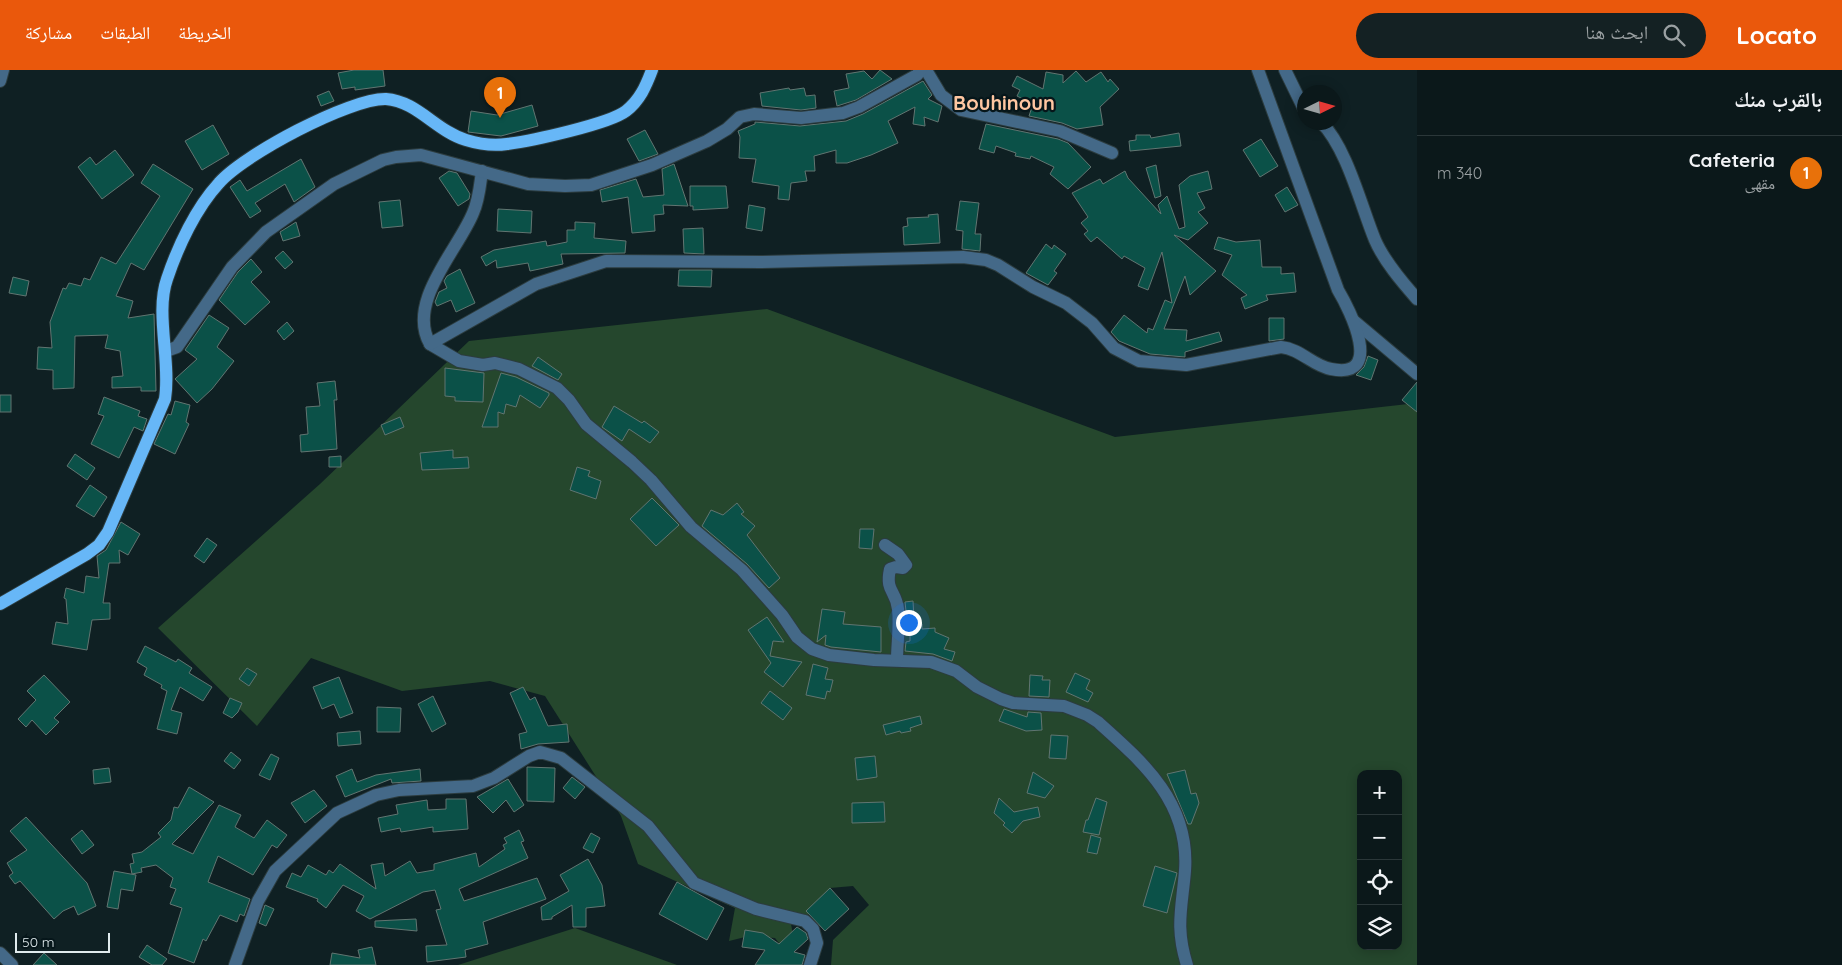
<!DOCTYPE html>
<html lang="ar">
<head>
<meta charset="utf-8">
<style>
  body { margin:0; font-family:Quicksand,"Noto Naskh Arabic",sans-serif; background:#142123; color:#f1f3f6; direction:rtl }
  .controls { position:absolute; right:15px; bottom:15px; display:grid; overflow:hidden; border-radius:10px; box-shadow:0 2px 12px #0003 }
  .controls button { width:45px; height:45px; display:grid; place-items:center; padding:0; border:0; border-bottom:1px solid #2b3739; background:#0b181a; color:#f1f3f6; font:25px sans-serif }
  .compass { position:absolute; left:1297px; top:15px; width:45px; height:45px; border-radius:50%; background:#0b181a; box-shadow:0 2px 12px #0003; rotate:85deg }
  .scale { position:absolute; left:15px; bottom:12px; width:95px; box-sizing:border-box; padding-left:5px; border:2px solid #e0ebed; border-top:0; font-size:14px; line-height:18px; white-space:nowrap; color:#e0ebed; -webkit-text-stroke:4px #06161a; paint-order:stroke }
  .you { position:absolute; left:908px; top:552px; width:18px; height:18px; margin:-12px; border:4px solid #fff; border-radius:50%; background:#1a73e8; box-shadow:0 0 0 8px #1a73e833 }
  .badge { display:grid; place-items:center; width:32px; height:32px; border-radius:50%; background:#ea580c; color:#fff; font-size:16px; font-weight:700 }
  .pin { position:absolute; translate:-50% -41px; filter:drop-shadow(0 1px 2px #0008) }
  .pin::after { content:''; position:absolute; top:26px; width:18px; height:15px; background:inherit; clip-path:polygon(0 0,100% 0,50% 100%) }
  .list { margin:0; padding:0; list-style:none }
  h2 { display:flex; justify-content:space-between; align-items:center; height:65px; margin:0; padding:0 20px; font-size:21px }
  h2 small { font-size:16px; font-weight:400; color:#9aa0a2 }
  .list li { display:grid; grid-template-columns:32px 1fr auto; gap:15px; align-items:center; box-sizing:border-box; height:75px; padding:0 20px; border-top:1px solid #2b3739 }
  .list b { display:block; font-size:19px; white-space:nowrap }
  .list p { margin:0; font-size:16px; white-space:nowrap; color:#9aa0a2 }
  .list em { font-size:16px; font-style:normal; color:#9aa0a2 }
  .icon { flex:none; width:28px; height:28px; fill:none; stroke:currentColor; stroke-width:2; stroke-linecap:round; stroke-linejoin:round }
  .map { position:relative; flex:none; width:1417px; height:895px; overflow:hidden; direction:ltr }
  header { display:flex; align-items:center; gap:30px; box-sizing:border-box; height:70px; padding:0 25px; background:#ea580c; color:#fff }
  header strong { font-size:24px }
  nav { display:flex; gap:28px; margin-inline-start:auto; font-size:18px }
  .search { width:350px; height:45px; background:#142123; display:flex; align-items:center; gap:12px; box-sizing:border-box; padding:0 18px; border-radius:28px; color:#9aa0a2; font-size:19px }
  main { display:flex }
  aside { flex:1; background:#0b181a }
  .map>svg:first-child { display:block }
</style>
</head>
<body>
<header>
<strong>Locato</strong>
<div class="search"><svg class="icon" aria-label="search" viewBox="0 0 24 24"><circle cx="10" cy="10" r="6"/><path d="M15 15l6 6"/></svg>ابحث هنا</div>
<nav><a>الخريطة</a><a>الطبقات</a><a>مشاركة</a></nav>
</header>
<main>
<aside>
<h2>بالقرب منك<small></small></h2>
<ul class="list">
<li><span class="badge" style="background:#e8710a">1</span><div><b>Cafeteria</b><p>مقهى</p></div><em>340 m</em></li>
</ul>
</aside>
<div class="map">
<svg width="1417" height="895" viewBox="0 0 1417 895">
  <rect width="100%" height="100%" fill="#0f2023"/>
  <g fill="#25472d" fill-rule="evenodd">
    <path d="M767,239L1115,367L1417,333V895H831L833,870L869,835L853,816L830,818L811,843L791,854L794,870L786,882L775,868L749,866L729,871L735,838L638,794L621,746L545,626L490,611L402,621L311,588L257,656L158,558L320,414L469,271ZM1361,704H1398V876H1361Z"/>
    <path d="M575,858L677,895H458Z"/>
  </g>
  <g fill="#0b5148" stroke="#617571">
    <path d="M354,0H383L385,16L355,20V17L342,19L338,3Z"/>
    <path d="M880,0L892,9L856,30L837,36L834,21L849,18L846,4L864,1L872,9Z"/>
    <path d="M1076,1L1086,12L1101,2L1108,12L1110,9L1119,19L1100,37L1103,55L1077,59L1062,53L1029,46L1033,34L1017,26L1020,20L1012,16L1017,6L1043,19L1046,2L1063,5V13Z"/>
    <path d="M923,11L932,25L928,29L942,36L938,52L924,47L925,56L913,54L915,37L888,51L898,73L871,85L847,93H836V80L814,86L815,101H805L807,111L791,113L789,130L778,129L779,116L752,112L756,89L739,88L740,67L738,61L755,54V52L800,56L846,51L863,44Z"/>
    <path d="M789,18L790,20L804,18L806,26L815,25L816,38L801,40L762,36L760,23Z"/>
    <path d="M329,21L334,31L321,36L317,26Z"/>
    <path d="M532,35L538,56L501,66L468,62L471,41L497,45Z"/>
    <path d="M986,54L1058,69L1068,73L1091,97L1068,119L1050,104L1054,97L1031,86L1030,89L1015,86L1016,83L996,76L994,83L979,79Z"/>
    <path d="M213,55L229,84L202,100L185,71Z"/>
    <path d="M645,60L658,84L639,91L627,69Z"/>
    <path d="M1179,63L1181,76L1130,81L1129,71L1136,70V65H1150L1151,68Z"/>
    <path d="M1261,69L1278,96L1260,107L1243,80Z"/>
    <path d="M115,80L134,105L102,129L78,97L90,87L96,95Z"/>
    <path d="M301,89L315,117L294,132L285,114L255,133L261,141L250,148L230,117L240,110L247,121Z"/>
    <path d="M153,94L193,119L144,200L131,193L116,226L133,231L128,248L154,244L156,321H141V317L112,318V307L123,306L120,281L105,278L108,265L75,266L74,318L53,319V300L37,299L38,277L52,278L50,252L63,218L66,219L69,213L81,216L84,208L90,210L101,187L116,194L160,126L141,113Z"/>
    <path d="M674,94L688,136L663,135L664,144L654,145L655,161L632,163L628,127L602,132L600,120L636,109L643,127L664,125L662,99Z"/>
    <path d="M1156,95L1161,126L1155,128L1146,98Z"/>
    <path d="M449,101L457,103L470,124L469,129L458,136L439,108Z"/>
    <path d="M1125,101L1128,108L1161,144L1158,135L1167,126L1179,159L1185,157L1179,115L1190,106L1208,101L1212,119L1197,123L1205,138L1198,142L1208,153L1188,170L1174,165L1216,201L1190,225L1185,206L1164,259L1187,260L1186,271L1219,262L1222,271L1185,282V287L1150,284L1119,271L1111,262L1124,245L1147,263L1148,258L1153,260L1165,230L1172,233L1162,182L1148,220L1138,216L1145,198L1124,186L1122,189L1097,167L1091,172L1084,164L1088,161L1081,153L1088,147L1072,123L1100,109L1103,114Z"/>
    <path d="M690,116H726L728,138L693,140V136H690Z"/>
    <path d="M1287,117L1298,135L1285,142L1275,125Z"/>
    <path d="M400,130L403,156L382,158L379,132Z"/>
    <path d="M960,131L979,133L975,164H981L980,181L962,179L963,161L956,160Z"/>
    <path d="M749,135L765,138L762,161L746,158Z"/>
    <path d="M498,139L532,141L531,163L497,161Z"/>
    <path d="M938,144L940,173L904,175L903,157L908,156L907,148L929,147L928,145Z"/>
    <path d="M296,152L300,166L283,171L280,162Z"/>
    <path d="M575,152L595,153L594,168L626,171L625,183L561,184L563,194L530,201L528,193L497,198L496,190L486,196L481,187L494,180L546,171L547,176L567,172V160H575Z"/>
    <path d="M703,158L704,184L684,183L683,159Z"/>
    <path d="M1218,167L1236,172L1260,170L1262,197H1281V204L1294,203L1296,222L1266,225L1268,230L1245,239L1241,228L1247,225L1222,205L1232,185L1214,179Z"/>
    <path d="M1046,174L1052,179L1054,175L1066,184L1054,201L1057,203L1048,215L1026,203Z"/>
    <path d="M283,181L293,192L285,199L275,188Z"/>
    <path d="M251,189L262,202L251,212L270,232L245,255L219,230L238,202Z"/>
    <path d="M460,199L475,233L456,242L451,230L437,236L435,232L439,222L447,218L444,211L447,206Z"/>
    <path d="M679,200H712L711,217L678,216Z"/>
    <path d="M13,207L29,211L26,226L9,223Z"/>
    <path d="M209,245L229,258L217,277L234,291L212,319L197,333L175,309L197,289L185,280Z"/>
    <path d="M1269,248H1284V269L1269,271Z"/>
    <path d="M287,252L294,261L284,270L277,261Z"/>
    <path d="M1368,286L1378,290L1371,310L1356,305L1364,297Z"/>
    <path d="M538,287L562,304L558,310L532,296Z"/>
    <path d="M445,298L484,303L483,332L455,331V327L445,326Z"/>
    <path d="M501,303L516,307L549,323V325L540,338L520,325L516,337L506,334L504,344L498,342V357H482Z"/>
    <path d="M335,311L337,330H334L337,379L301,382L300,365L308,364L306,337L320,336L317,313Z"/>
    <path d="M1417,312V342L1402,330Z"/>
    <rect x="0" y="325" width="11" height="17"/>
    <path d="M104,327L140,341L138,346L147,349L143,361L134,357L119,388L91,374L104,346L98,344Z"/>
    <path d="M175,331L190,335L186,352L189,354L175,384L154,374L168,344L171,345Z"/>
    <path d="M614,336L642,353L644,351L659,362L650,373L629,359L622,371L602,357Z"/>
    <path d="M400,347L404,357L385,365L381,355Z"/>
    <path d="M453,380V388L468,387L469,398L422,400L420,383Z"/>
    <path d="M75,384L95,398L87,410L67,396Z"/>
    <path d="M341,386V397H329V387Z"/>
    <path d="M577,397L590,401L588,406L601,411L596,429L570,420Z"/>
    <path d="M90,415L107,427L94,447L76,436Z"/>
    <path d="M652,428L679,455L656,476L630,449Z"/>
    <path d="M737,433L744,442L741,444L755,456L747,465L780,508L769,518L747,494L702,456L711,440L723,445Z"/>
    <path d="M121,452L140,464L128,485L119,480L120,493H109L103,533H110V549L92,550L87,580L52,574L56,552L68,554L66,529L64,528L66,518L84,523L86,506L99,508L97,486L106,480Z"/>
    <path d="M860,459H874L872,479L859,478Z"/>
    <path d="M207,468L217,475L204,493L194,486Z"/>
    <path d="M913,531L914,549L907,550L905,532Z"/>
    <path d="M822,539L845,542L843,554L881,557V582L831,577L825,575L826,565L817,572Z"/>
    <path d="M767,547L784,572L773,571L770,586L802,592L783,617L764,602L771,593L748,560Z"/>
    <path d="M910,554H922V559L935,558V562L949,568L944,579L955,582L952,591L933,584L905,581L906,572L910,571Z"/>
    <path d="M145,576L176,592L178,589L192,598L189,603L212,617L203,631L180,617L171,640L182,643L177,664L157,659L167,621L161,618L162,615L144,605L147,598L137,592Z"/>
    <path d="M813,594L828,598L825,609L833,610L830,622L827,621L825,629L806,625Z"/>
    <path d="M247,598L257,604L249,616L239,609Z"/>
    <path d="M1075,603L1090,610L1086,619L1093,623L1088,632L1066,622Z"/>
    <path d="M44,605L70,632L54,648L59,652L46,665L32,650L26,657L18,649L36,630L27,621Z"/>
    <path d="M1030,605L1043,606L1042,610H1050L1049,627L1029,626Z"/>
    <path d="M339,607L353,643L340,648L334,634L322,639L313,617Z"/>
    <path d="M523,617L530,630L535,627L548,656L567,654L569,672L538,674L521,679L519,664L527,662L510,623Z"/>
    <path d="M770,621L792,638L783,650L761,633Z"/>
    <path d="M433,626L446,654L432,662L418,634Z"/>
    <path d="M230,628L242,633L238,642L232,648L223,643Z"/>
    <path d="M377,637L401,638L400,662H377Z"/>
    <path d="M1004,639L1027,647L1028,642L1041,643L1042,660L1026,661L999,651Z"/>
    <path d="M920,646L922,654L910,658L911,661L901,663L900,661L886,665L883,655Z"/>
    <path d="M360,661L361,674L338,676L337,663Z"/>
    <path d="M1051,665L1068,666L1066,689L1049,688Z"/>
    <path d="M231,682L241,690L234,699L224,691Z"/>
    <path d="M271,684L279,688L270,710L259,705Z"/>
    <path d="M875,686L877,707L857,710L855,688Z"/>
    <path d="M527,697L555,698L554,732L527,731Z"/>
    <path d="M109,698L111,712L94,714L93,700Z"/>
    <path d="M352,699L357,712L376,705L420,699L421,711L392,713L391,709L345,727L336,706Z"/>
    <path d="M1185,700L1191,724L1196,723L1199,733L1191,754H1188L1167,704Z"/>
    <path d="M1033,702L1054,716L1045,728L1027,723Z"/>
    <path d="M572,707L585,717L575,729L563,718Z"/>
    <path d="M508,709L524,735L514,742L506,730L493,743L477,727Z"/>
    <path d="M189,717L214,732L172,774L193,784L219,735L241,745L235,757L254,768L267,750L287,765L277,778L272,775L253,805L218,786L208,812L250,829L244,846L240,844L237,852L220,845L206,871L203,869L194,893L168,883L182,838L170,834L176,819L170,817L173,808L156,795L141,798L142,802L132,804L130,794L134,793L132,784L142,782L161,767L158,763L171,750L174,737L178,738Z"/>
    <path d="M314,720L327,736L305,753L291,733Z"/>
    <path d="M999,728L1014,742L1038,737L1040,747L1023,751L1012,763L1003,755L1005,753L994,743Z"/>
    <path d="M1096,728L1107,732L1099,765L1083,762L1086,750H1088Z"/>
    <path d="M446,729H466L468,759L433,762V757L401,762L400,758L381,762L378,748L398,744L396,735L427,730L428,740L446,739Z"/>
    <path d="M884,732L885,752L852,753V733Z"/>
    <path d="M26,747L87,813L96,836L78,845L74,836L63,841L54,849L20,811L15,814L9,806L13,803L7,793L27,780L10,761Z"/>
    <path d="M82,760L94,775L82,784L71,769Z"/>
    <path d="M519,760L524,771L521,772L528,788L459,819L464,831L537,808L546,829L483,852L488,874L465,880L466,887L427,892L426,876L447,875L436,840L441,839L435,820L423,822L370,849L356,841L364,826L343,815L326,838L317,831L318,829L286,817L292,803L301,807L308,795L326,805L329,800L333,803L340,794L376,819L371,795L383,793L385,806L410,791L417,803L434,800V794L476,783L479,797L505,779L503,775L507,773L504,768Z"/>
    <path d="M591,763L600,768L593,783L583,778Z"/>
    <path d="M1091,765L1101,768L1097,784L1087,782Z"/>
    <path d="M588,789L602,815L605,836L586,838V857H573L572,835L552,847V849L542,850L541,837L569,821L560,805Z"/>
    <path d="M1155,796L1177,803L1167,843L1143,836Z"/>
    <path d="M114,801L136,805L133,821L121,819L118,839L107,837Z"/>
    <path d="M677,812L724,838L707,870L659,844Z"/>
    <path d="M830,818L849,839L825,861L806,841Z"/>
    <path d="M265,835L274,839L266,856L259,853Z"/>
    <path d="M416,849L417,861L375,857V851Z"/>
    <path d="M797,857L806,863L808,869L794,882L805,885L802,895H755L765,880L742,877L745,860L763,863L779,874Z"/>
    <path d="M147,875L167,889L162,895H152L139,887Z"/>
    <path d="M372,877L376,895H330L332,883L360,888L358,880Z"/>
    <path d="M44,883L57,895H33Z"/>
  </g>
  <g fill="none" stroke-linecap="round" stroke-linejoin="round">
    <defs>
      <g id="minor">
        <path d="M926,0L941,25L961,40L1060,61L1112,83"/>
        <path d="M1285,0L1304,39"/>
        <path d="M0,11L3,0"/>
        <path d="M1321,52C1347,78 1361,136 1375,170C1384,191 1402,212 1417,229"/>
        <path d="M482,101C480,115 479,130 473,143C458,180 406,232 430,274L459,291L483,295L495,293L519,299L557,318L569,330L586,354L632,392L651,410L691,457L742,500L782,545L797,567L812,579L829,585L874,590L931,592L956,601L977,617L1001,629L1013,633L1064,636L1087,645L1098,652C1144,693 1190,733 1185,801C1182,838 1175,857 1187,895"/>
        <path d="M1354,251L1417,304"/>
        <path d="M430,274L536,214L606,191L762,192L963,187L986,190L998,195L1033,217L1066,233L1092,253L1114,278L1139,291L1186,295L1281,277C1301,279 1313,296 1331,299C1385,310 1350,240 1338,220L1258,0"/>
        <path d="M166,281L177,277L232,197L266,162L334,114L383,90L396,87L421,85L528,114L565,116L591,115L652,95L707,71L727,59L740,47L754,44L801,48L843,43L859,37L917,5L921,0"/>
        <path d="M885,475L898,484L906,495L903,498L896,497L890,499C885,522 896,520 898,539C900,556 897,574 897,590"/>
        <path d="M0,883L12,895"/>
        <path d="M235,895L258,831L275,801L337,743L376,725L399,720L473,716L494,708L529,686L540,682L561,688L648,756L694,813L756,839L805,851L813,859L817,873L810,895"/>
      </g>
      <path id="major" d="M0,534L87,484L99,475L108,462L165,329C171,291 155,243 167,209C178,176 196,138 219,113C243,85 350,28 386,29C417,31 436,61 466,70C479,74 493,76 507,74C531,71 609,54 626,41C640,30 646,16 652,0"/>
    </defs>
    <use href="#minor" stroke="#2c3c3f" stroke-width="14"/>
    <use href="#major" stroke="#2c3c3f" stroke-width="14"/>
    <use href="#minor" stroke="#446988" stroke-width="12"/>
    <use href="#major" stroke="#67b7f7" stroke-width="12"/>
  </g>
  <g text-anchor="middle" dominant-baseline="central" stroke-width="4.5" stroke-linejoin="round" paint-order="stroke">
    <g font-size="20" font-weight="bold" fill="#fec6a1" stroke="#06161a">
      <text x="1004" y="32">Bouhinoun</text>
    </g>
  </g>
</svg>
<div class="controls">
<button>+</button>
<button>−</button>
<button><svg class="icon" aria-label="locate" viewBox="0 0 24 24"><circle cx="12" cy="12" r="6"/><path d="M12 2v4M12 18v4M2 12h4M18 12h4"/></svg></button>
<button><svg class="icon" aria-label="layers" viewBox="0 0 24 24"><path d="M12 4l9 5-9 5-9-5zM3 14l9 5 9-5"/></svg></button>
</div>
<svg class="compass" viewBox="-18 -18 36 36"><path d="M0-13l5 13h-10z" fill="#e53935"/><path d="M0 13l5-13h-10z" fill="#9aa0a2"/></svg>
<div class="scale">50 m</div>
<div class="you"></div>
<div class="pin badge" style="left:500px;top:48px;background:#e8710a">1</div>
</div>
</main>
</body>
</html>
